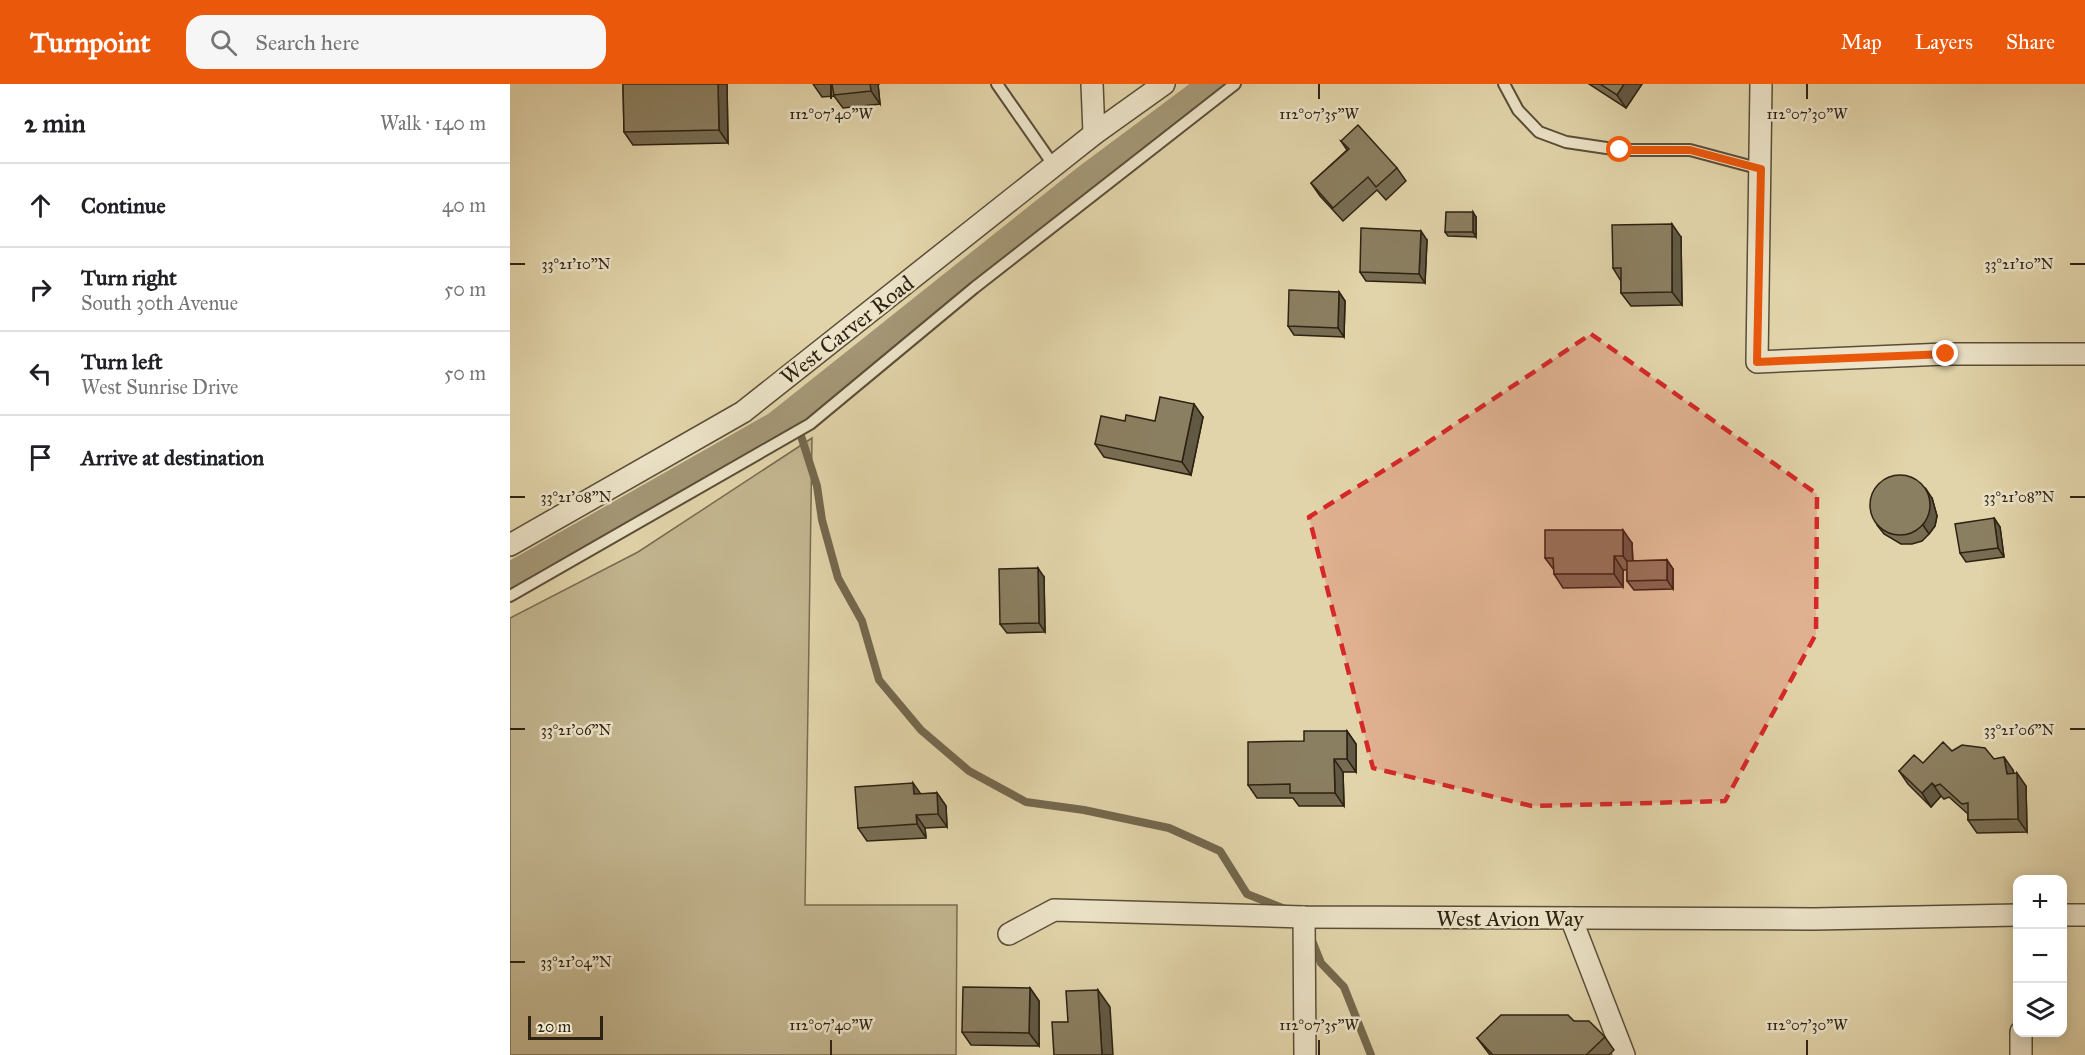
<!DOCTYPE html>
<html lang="en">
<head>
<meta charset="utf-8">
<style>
  body { margin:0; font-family:"IM FELL Great Primer",serif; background:#f6f6f6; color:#202124 }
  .controls { position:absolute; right:18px; bottom:18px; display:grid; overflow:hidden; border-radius:12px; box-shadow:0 3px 15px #0003 }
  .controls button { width:54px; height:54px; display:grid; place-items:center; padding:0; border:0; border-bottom:2px solid #e0e0e0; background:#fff; color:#202124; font:30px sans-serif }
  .scale { position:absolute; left:18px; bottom:15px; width:75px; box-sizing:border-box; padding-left:6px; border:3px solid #2d2212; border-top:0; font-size:16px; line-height:21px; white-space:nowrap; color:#2d2212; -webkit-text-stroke:4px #ece3c8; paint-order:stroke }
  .stop { position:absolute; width:18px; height:18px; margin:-14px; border:4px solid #ea580c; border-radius:50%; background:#fff }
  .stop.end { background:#ea580c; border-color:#fff; box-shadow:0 2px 6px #0008 }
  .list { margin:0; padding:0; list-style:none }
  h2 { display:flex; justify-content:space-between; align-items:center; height:78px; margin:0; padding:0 24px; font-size:26px }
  h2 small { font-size:20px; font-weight:400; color:#757577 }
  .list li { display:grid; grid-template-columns:39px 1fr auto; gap:18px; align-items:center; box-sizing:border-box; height:84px; padding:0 24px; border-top:2px solid #e0e0e0 }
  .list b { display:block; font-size:22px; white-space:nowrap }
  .list p { margin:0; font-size:20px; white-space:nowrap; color:#757577 }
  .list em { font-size:20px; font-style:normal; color:#757577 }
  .icon { flex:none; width:33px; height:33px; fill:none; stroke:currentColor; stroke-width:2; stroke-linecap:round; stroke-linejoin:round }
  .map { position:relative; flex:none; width:1575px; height:971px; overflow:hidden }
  header { display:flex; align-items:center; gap:36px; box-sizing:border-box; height:84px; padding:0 30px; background:#ea580c; color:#fff }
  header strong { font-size:28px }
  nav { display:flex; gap:33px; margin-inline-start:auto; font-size:21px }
  .search { width:420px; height:54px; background:#f6f6f6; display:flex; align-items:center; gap:15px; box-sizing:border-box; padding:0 21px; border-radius:18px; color:#757577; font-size:22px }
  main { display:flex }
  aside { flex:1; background:#fff }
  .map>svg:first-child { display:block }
</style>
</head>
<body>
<header>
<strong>Turnpoint</strong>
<div class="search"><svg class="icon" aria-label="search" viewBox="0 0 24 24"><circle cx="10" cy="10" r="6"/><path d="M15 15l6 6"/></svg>Search here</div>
<nav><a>Map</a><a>Layers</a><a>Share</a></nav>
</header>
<main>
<aside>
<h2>2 min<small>Walk · 140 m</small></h2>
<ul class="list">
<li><svg class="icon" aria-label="ahead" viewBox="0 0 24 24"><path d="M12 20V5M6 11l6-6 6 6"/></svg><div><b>Continue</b></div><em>40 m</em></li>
<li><svg class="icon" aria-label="right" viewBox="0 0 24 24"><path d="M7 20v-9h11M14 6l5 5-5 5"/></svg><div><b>Turn right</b><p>South 30th Avenue</p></div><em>50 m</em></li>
<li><svg class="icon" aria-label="left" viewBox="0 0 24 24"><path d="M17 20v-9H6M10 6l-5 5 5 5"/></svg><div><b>Turn left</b><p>West Sunrise Drive</p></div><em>50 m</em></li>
<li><svg class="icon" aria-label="arrive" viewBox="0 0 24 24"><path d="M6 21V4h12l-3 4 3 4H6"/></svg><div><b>Arrive at destination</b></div></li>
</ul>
</aside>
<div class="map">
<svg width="1575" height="971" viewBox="0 0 1575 971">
  <rect width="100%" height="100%" fill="#e2d4aa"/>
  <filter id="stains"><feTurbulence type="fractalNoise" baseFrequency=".00333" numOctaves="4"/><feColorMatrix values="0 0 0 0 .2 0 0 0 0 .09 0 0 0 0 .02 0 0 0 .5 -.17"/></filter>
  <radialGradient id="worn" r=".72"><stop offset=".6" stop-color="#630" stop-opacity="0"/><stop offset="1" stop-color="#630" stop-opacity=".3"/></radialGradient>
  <path fill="#c3b690" stroke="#786c51" stroke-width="1.5" d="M302,354L295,821H447L446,971H0V534L128,468Z"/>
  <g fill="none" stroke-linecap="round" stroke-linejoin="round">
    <g stroke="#74684e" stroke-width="8">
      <path d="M283,327L307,402L312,436L328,494L352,537L369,596L411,646L459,687L516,718L574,726L659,744L710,767L737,810L775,825"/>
      <path d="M801,854L811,879L834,903L861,971"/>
    </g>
    <path stroke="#a49776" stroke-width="27" d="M0,492L266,341L576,94L702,0"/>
    <defs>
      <g id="service">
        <path d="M487,0L544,82"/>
        <path d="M994,0L1008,26L1029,48L1056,58L1110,66H1180L1251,85"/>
        <path d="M0,512L300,340L464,204L725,0"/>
      </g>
      <g id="minor">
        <path d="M582,0L584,50"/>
        <path d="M1251,0L1247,278L1435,270H1575"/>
        <path d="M0,461L233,328L584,50L654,0"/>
        <path d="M1552,831H1575"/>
        <path d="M794,833L795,971"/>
        <path d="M1061,834L1114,971"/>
        <path d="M499,850L544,826L794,833L1304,835L1508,831"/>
        <path d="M1511,971V948"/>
      </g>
    </defs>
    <use href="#service" stroke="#5a4e38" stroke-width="14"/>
    <use href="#minor" stroke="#5a4e38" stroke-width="24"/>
    <use href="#service" stroke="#ece3c8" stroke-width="10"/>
    <use href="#minor" stroke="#ece3c8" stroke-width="21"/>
  </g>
  <g fill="#786d53" stroke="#2d2212" stroke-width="1.5">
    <path d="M113,0H217L218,59L123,61L114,48Z"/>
    <path d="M303,0H370H368L370,20L333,24L324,12L312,13Z"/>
    <path d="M1079,0H1132L1116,24Z"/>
    <path d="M831,57L887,84L896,97L876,116L867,106L833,137L810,112L801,99L837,66Z"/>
    <path d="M966,133V153L938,152L935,148Z"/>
    <path d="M1171,153L1172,221L1121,222L1111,209V197L1103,184Z"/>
    <path d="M917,156L915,199L856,197L850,188Z"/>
    <path d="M829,208L835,217L834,253L784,251L778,242Z"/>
    <path d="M693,333L681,391L594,373L585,360L615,337H645Z"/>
    <path d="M1422,414L1427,432L1425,442L1419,450L1412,457L1402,460H1391L1374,450L1367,441Z"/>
    <path d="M1484,434L1490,443L1494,473L1456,478L1450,469Z"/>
    <path d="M1122,459L1123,477L1157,476L1163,485V505L1124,506L1117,497V486H1113V503L1053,504L1044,490V486L1035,474Z"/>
    <path d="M534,493L535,548L497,549L490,540Z"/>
    <path d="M837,647L846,660V688H833L834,722H789L783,714H747L738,701L794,657Z"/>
    <path d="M1484,675L1503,686L1504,690L1516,702L1517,748L1467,749L1458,736V730L1439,713L1434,715L1431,712L1421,723L1398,700L1389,687L1413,679Z"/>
    <path d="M427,709L436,722L437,743L415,744L416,754L357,757L348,744L411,710Z"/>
    <path d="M520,904L529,917V962L461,961L452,948Z"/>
    <path d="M1064,937L1095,953L1104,966L1099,971H980L967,954Z"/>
  </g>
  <g fill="#615944" stroke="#2d2212" stroke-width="1.5">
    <path d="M208,0H217L218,59L209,46Z"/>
    <path d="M360,0H368L370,20L361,7Z"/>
    <path d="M1114,0H1132L1116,24L1107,11Z"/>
    <path d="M963,128L966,133V153L963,148Z"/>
    <path d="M1162,140L1171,153L1172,221L1162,208Z"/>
    <path d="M911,147L917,156L915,199L909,190Z"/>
    <path d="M829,208L835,217L834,253L828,244Z"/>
    <path d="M684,320L693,333L681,391L672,378Z"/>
    <path d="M1416,405L1422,414L1427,432L1425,442L1419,450L1413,441Z"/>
    <path d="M1484,434L1490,443L1494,473L1488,464Z"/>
    <path d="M1113,446L1122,459L1123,486L1113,472Z"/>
    <path d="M1104,472L1113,486V503L1104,490Z"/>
    <path d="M1157,476L1163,485V505L1157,496Z"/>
    <path d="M528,484L534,493L535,548L529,539Z"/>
    <path d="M837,647L846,660V688L837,675Z"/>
    <path d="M1494,673L1503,686L1506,703L1497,690Z"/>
    <path d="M824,675L833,688L834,722L825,709Z"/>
    <path d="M1507,689L1516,702L1517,748L1508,735Z"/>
    <path d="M403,699L413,713L404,710Z"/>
    <path d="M1422,699L1431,712L1421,723L1412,709Z"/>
    <path d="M427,709L436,722L437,743L428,730Z"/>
    <path d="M406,731L415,744L416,754L407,740Z"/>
    <path d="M520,904L529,917V962L519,949Z"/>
    <path d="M588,906L600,923L603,971H592Z"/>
  </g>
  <g fill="#8b7f61" stroke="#2d2212" stroke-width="1.5">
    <path d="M113,0H208L209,46L114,48Z"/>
    <path d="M322,0H360L361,7L324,11Z"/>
    <path d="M1090,0H1114L1107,11Z"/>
    <path d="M848,41L887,84L866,103L858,93L823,124L801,99L839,65L831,57Z"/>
    <path d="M936,128H963V148H935Z"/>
    <path d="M1162,140V208L1111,209V184H1103L1102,141Z"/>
    <path d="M851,144L911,147L909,190L850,188Z"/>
    <path d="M779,206L829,208L828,244L778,242Z"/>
    <path d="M650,313L684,320L672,378L585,360L591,332L615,337L616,331L645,337Z"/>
    <circle cx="1390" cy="421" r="30"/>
    <path d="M1484,434L1488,464L1450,469L1445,440Z"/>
    <path d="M1035,446H1113V472H1104V490H1044L1043,474H1035Z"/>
    <path d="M1157,476V496L1117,497V477Z"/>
    <path d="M528,484L529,539L490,540L489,485Z"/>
    <path d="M794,647H837V675H824L825,709H780V700L738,701V658L794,657Z"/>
    <path d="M1433,658L1442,667L1452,661L1475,664L1484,675L1494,673L1497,690L1507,689L1508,735L1458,736V719L1452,720L1430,700L1425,702L1422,699L1412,709L1389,687L1404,671L1413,679Z"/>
    <path d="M403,699L404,710L427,709L428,730L406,731L407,740L348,744L345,703Z"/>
    <path d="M453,903L520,904L519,949L452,948Z"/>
    <path d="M588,906L592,971H544L542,938H558L556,907Z"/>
    <path d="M991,931H1058L1064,937H1079L1095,953L1076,971H983L967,954Z"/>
  </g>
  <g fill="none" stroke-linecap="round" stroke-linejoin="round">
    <path stroke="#ea580c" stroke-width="8" d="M1110,66H1180L1251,85L1247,278L1436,270"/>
  </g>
  <path fill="#d62828" fill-opacity="0.2" stroke="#d62828" stroke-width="4.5" stroke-dasharray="12 8" stroke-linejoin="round" d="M1081,250L1307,410L1306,550L1215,717L1022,722L863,684L799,433L905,367Z"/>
  <path fill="none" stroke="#2d2212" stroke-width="2" d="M321,0V15M809,0V15M1297,0V15M0,180H15M1560,180H1575M0,413H15M1560,413H1575M0,645H15M1560,645H1575M0,878H15M321,956V971M809,956V971M1297,956V971"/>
  <g text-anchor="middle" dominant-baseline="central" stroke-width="5" stroke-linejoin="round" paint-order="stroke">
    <g font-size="22" fill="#2d2212" stroke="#ece3c8">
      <text transform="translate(337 246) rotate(-38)">West Carver Road</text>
      <text x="1000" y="834">West Avion Way</text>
    </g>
  </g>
  <g font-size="15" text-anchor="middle" fill="#2d2212" stroke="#ece3c8" stroke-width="5" stroke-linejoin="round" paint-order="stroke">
    <text x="321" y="35">112°07'40"W</text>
    <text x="809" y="35">112°07'35"W</text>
    <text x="1297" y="35">112°07'30"W</text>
    <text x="66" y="185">33°21'10"N</text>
    <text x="1509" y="185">33°21'10"N</text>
    <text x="66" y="418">33°21'08"N</text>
    <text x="1509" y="418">33°21'08"N</text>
    <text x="66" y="651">33°21'06"N</text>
    <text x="1509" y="651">33°21'06"N</text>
    <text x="66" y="883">33°21'04"N</text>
    <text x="321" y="946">112°07'40"W</text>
    <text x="809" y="946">112°07'35"W</text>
    <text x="1297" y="946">112°07'30"W</text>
  </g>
  <rect width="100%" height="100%" filter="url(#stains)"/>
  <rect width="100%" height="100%" fill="url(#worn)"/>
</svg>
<div class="controls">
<button>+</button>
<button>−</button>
<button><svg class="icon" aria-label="layers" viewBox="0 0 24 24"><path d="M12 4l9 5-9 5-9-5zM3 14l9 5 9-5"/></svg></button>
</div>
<div class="scale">20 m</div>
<div class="stop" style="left:1110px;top:66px"></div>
<div class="stop end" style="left:1436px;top:270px"></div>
</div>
</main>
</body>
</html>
